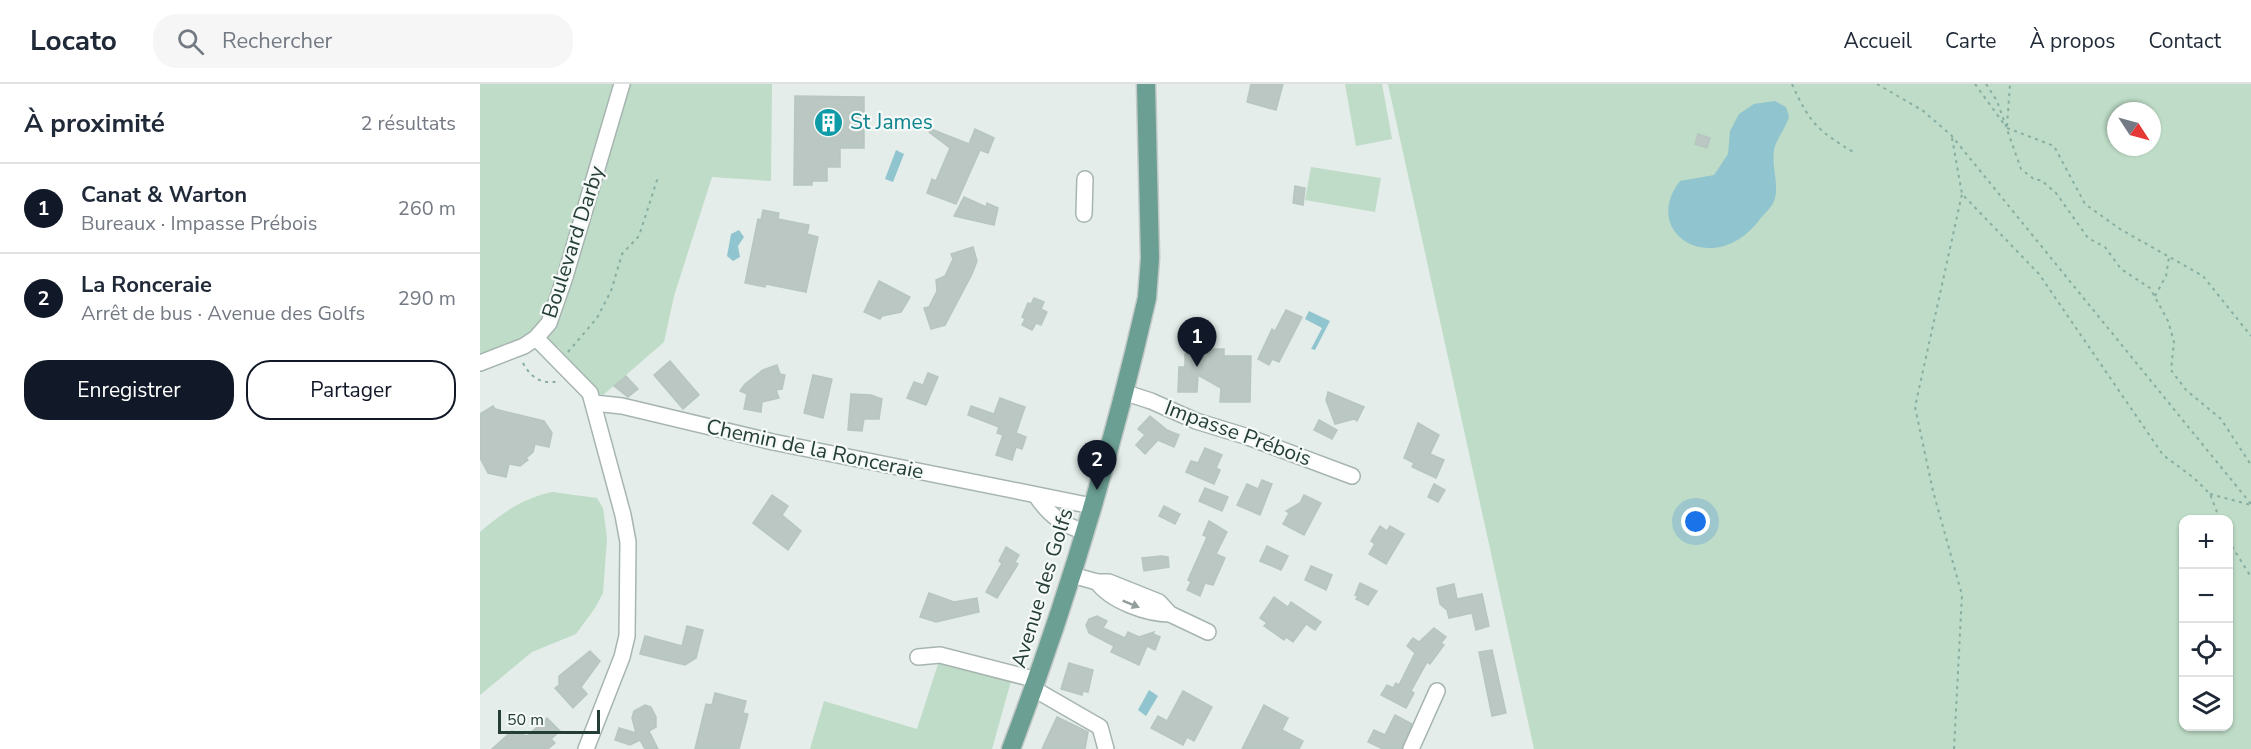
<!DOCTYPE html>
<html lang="fr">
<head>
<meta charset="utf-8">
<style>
  body { margin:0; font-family:"Nunito Sans",sans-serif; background:#f6f6f7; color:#1f2937 }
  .controls { position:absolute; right:18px; bottom:18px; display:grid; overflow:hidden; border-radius:12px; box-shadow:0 2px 4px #0004 }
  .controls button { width:54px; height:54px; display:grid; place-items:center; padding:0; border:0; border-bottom:2px solid #e0e1e3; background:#fff; color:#1f2937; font:30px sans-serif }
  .compass { position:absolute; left:1627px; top:18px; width:54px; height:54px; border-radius:50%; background:#fff; box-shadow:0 2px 4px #0004; rotate:126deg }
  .scale { position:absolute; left:18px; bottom:15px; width:102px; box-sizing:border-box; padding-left:6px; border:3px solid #243d37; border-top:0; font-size:16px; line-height:21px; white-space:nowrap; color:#243d37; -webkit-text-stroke:4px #f5f9f7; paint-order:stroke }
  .you { position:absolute; left:1216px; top:438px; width:21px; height:21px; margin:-15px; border:4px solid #fff; border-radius:50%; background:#1a73e8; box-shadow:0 0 0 9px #1a73e833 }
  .badge { display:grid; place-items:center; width:39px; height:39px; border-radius:50%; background:#111827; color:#fff; font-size:20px; font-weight:700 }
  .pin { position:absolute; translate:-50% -50px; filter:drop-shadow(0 2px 3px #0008) }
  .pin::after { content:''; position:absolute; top:32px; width:21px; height:18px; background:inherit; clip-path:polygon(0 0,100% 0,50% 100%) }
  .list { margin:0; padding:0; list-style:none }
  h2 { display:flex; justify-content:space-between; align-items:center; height:78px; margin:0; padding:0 24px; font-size:26px }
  h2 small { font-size:20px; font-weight:400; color:#747a83 }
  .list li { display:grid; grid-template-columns:39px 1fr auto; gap:18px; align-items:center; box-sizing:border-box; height:90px; padding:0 24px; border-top:2px solid #e0e1e3 }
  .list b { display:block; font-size:22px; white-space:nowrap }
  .list p { margin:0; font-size:20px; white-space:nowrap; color:#747a83 }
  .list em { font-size:20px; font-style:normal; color:#747a83 }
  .actions { display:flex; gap:12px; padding:18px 24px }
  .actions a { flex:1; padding:14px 0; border:2px solid #111827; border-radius:24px; text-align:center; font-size:21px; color:#111827 }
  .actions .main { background:#111827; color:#fff }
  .icon { flex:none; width:33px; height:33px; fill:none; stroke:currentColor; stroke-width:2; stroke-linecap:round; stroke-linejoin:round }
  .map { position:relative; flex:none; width:1771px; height:665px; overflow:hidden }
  header { display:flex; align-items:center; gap:36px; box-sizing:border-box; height:84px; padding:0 30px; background:#fff; border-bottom:2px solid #e0e1e3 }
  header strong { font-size:28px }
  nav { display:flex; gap:33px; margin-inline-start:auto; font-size:21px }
  .search { width:420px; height:54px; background:#f6f6f7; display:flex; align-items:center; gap:15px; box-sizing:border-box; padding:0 21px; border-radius:24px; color:#747a83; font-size:22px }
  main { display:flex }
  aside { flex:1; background:#fff }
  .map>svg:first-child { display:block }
</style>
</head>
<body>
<header>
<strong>Locato</strong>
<div class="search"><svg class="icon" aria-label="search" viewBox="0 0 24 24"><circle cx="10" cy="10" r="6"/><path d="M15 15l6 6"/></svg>Rechercher</div>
<nav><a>Accueil</a><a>Carte</a><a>À propos</a><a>Contact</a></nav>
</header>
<main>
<aside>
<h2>À proximité<small>2 résultats</small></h2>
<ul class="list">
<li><span class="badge">1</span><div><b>Canat &amp; Warton</b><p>Bureaux · Impasse Prébois</p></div><em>260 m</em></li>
<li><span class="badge">2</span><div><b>La Ronceraie</b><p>Arrêt de bus · Avenue des Golfs</p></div><em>290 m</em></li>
</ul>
<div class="actions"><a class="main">Enregistrer</a><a>Partager</a></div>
</aside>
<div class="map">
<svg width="1771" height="665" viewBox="0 0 1771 665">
  <rect width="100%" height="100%" fill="#e4ede9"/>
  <g fill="#bedcc7" fill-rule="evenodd">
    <path d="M0,0H292L291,97L232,93L194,212L184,258L123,311L114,308L109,297L78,263L45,253L27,264L0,269Z"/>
    <path d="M865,0H902L912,55L876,62Z"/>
    <path d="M908,0H1771V665H1054ZM1636,27H1672V63H1636ZM1704,436H1748V642H1704Z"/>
    <path d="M831,83L901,94L895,128L825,116Z"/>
    <path d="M72,408L117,414L123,424L127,454L123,509L115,524L96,550L52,568L0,611V448C23,428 42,415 72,408Z"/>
    <path d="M459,577L531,597L512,665H330L344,617L437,645Z"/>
  </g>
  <g fill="#90c4ce">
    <path d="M1295,17L1306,23L1309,33C1306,44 1296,55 1294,66C1291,82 1300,102 1294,117C1292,123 1284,130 1280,135C1235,196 1159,150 1200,97L1234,91L1248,70L1250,47L1259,30L1274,20Z"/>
    <path d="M416,66L424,70L413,98L405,95Z"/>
    <path d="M259,146L264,153L258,162L260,173L253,177L247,172L251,150Z"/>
    <path d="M829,227L850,237L835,266L831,265L842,244L825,235Z"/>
    <path d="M669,606L678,612L666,632L658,626Z"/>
  </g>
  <g fill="#bac7c2" stroke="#b7c6c0" stroke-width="1.5">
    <path d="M771,0H803L796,26L767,18Z"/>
    <path d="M315,12L384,13V64H360V83H347V97H332V101H314Z"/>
    <path d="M451,45L489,60L495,45L514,54L508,69L500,66L476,120L447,109L452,95L456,97L470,64L449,48Z"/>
    <path d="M1218,50L1230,54L1227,64L1215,60Z"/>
    <path d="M815,102L825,104L823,121L813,119Z"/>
    <path d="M484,113L506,123L507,119L518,124L514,141L474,132Z"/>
    <path d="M283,126L299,129L298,135L329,141L327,150L338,153L326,208L286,200L285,203L265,199L278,135L281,136Z"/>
    <path d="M493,163L497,177L492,190L465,241L451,245L444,224L449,223L457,207L456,196L465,192L473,175L471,170Z"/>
    <path d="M399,197L430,213L421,228L402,232L400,235L384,228Z"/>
    <path d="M554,214L564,218L561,225L567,228L561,241L556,239L552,246L542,241L545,235L542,233L548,219L551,220Z"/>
    <path d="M806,226L822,233L799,278L792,275L789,281L778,275L792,245L795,247Z"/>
    <path d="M723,265H744V272H771L770,318H740L741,304L718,291L717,308H698L699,283H705V270H723Z"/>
    <path d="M190,277L219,311L203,325L174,291Z"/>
    <path d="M297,281L300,290L305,291L302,305L296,306L299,314L282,318L281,328L264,325L267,310L260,307L265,300L283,286Z"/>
    <path d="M448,289L458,293L446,321L427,314L434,298L443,301Z"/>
    <path d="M333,291L352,295L343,334L324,329Z"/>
    <path d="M146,292L158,305L148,313L134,302Z"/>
    <path d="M848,308L884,323L877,337L874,335L855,340L846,316Z"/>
    <path d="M371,310L391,311L402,315L399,335H384L382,347L368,346Z"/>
    <path d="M520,314L545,323L536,349L546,353L542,365L536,363L532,376L516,371L523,351L517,349L519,343L488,331L491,322L514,330Z"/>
    <path d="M13,322L15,325L64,337L72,349L69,363L55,360L53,368L46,374L48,376L40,382L29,380L26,393L8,389L0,374V330Z"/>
    <path d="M670,332L687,346L699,351L694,363L678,356L665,370L656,361L665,351L658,345Z"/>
    <path d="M839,336L857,346L852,355L834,346Z"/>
    <path d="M938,339L959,351L950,370L964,376L956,394L932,383L934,379L924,374Z"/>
    <path d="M725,364L742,371L736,384L740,386L734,400L706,388L711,377L718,379Z"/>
    <path d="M782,396L792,400L780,431L757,421L767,400L778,405Z"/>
    <path d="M954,400L965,406L958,418L948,413Z"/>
    <path d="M725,404L748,413L742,427L719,417Z"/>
    <path d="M292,411L308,422L302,431L321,447L308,466L273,439Z"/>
    <path d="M824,411L841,419L824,451L803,440L809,429L806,427L820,419Z"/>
    <path d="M684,422L700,430L695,440L679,432Z"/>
    <path d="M729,437L747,448L736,470L745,474L733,501L725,499L720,512L707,506L711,498L708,496L727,453L723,451Z"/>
    <path d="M900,442L907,447L910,442L924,450L906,480L889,470L895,460L891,457Z"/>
    <path d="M787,462L808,472L801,486L780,477Z"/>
    <path d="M526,463L539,471L535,478L538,480L517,514L506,508L522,479L519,477Z"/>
    <path d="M681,472L688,473L689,483L664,487L662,474Z"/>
    <path d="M831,482L852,491L846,506L825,496Z"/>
    <path d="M880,499L897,507L888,521L876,515L878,512L875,511Z"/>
    <path d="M974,500L977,515L1002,510L1009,542L996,546L992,529L969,534L967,526L960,520L957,504Z"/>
    <path d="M449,509L474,518L497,514L499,528L456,538L440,533Z"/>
    <path d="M794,513L808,523L811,518L841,538L835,546L826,540L813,558L806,553L804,556L784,542L787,539L780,534Z"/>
    <path d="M617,532L627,537L623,544L645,554L648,548L659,553L674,548L673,550L680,553L675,566L667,562L659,581L631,568L634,562L609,549L606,541L609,535Z"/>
    <path d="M207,542L223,546L216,574L205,581L160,570L165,552L202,562Z"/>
    <path d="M954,544L966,553L961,559L964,561L950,580L947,578L931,607L934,609L926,624L901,611L907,601L913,604L916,599L919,601L935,569L927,562L933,554L939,558Z"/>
    <path d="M1012,566L1026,629L1012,632L999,568Z"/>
    <path d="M110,567L120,577L101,603L107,610L93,624L75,604L79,601V592Z"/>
    <path d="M589,579L613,586L608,608L603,607L602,611L581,605Z"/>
    <path d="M703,607L732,623L714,657L707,653L703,661L671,644L678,632L687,637Z"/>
    <path d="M235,609L266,617L263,629L268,630L259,665H215L226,620L232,621Z"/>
    <path d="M165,621L171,623L176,633V643L169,647L178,665H165L160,656L150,661L135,656L139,644L156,649L152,634L154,627Z"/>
    <path d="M784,621L808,634L802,646L823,657L819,665H762Z"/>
    <path d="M915,631L932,640L921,665H903L888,658L894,646L905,651Z"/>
    <path d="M577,633L608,648L605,665H562Z"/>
    <path d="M67,634L80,647L71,655L75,659L68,665H12L32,647L47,652Z"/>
  </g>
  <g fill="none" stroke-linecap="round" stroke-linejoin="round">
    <defs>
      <g id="minor">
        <path d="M604,130L605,95"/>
        <path d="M56,254L110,309L143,431L148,458L147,552L142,573L106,665"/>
        <path d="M0,279L44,262L56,254L69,239L85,193L142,0"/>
        <path d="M643,308L671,317L716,337L765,352L872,392"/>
        <path d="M114,319L142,322L293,358L612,422"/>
        <path d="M557,413C570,432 583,441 605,448"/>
        <path d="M592,491L617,498H629L679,518L690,530L728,548"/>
        <path d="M617,498C631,517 667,530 690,530"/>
        <path d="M438,573L460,571L557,596"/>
        <path d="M554,605L620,643L626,665"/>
        <path d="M931,665L957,607"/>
      </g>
      <path id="major" d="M531,665C587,518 632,367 667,214L670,174L666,0"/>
    </defs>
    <use href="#minor" stroke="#a7b5b0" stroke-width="18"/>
    <use href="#major" stroke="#c2c9c7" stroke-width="21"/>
    <g stroke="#87aea2" stroke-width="2" stroke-dasharray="3 4.5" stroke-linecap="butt">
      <path d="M1312,0C1330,40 1338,47 1375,69"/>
      <path d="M1397,0L1442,26L1471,51L1771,420"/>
      <path d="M1495,0L1524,40"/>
      <path d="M1506,0L1517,17L1541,85L1555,96H1561L1576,109L1608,154L1625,163L1641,185L1670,204L1688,237L1694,258L1691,286L1706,306L1741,335L1771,381"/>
      <path d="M1527,42L1530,0"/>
      <path d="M1527,44L1574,62L1605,120L1640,145L1723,192L1771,252"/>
      <path d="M1472,54L1482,110L1559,190L1683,371L1714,394L1730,410L1740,436"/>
      <path d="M1675,212L1686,192L1689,173"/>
      <path d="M88,268L117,234L131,207L142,170L159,152L178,93"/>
      <path d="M43,279C51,294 62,301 79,297"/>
      <path d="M1730,410L1771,421"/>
      <path d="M1748,456L1771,493"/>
      <path d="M1474,665L1482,511L1453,407L1435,323L1482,110"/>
    </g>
    <use href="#minor" stroke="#fff" stroke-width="15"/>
    <use href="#major" stroke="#6b9f93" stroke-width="18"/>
  </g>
  <defs><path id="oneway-solid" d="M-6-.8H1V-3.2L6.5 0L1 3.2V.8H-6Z" transform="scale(1.5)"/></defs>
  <use fill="#929e9b" href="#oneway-solid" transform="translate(651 520) rotate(22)"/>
  <defs>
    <symbol id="building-disc" viewBox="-11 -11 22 22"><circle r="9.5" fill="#0f9aa8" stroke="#f5f9f7"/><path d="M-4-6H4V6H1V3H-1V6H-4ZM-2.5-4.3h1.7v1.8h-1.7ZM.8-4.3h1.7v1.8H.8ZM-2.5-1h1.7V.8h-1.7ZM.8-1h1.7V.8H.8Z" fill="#fff"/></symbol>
  </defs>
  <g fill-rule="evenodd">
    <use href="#building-disc" x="332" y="22" width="33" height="33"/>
  </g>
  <g text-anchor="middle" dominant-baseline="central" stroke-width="4.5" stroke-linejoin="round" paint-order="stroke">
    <g font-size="21" fill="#0d838f" stroke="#f5f9f7" text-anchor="start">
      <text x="370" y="38">St James</text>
    </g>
    <g font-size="21" fill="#243d37" stroke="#f5f9f7">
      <text transform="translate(93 158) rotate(-72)">Boulevard Darby</text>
      <text transform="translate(758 349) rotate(20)">Impasse Prébois</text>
      <text transform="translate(335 365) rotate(12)">Chemin de la Ronceraie</text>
      <text transform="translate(562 504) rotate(-73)">Avenue des Golfs</text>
    </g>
  </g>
</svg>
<div class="controls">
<button>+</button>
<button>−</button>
<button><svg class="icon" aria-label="locate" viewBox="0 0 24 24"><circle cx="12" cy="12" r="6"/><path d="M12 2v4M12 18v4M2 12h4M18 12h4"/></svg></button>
<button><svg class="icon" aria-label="layers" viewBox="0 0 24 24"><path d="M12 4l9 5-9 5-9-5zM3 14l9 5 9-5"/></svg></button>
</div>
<svg class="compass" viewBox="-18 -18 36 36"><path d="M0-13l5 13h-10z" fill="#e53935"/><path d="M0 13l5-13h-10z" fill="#747a83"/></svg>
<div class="scale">50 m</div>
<div class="you"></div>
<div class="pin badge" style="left:717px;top:283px">1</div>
<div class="pin badge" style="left:617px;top:406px">2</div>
</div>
</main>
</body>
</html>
